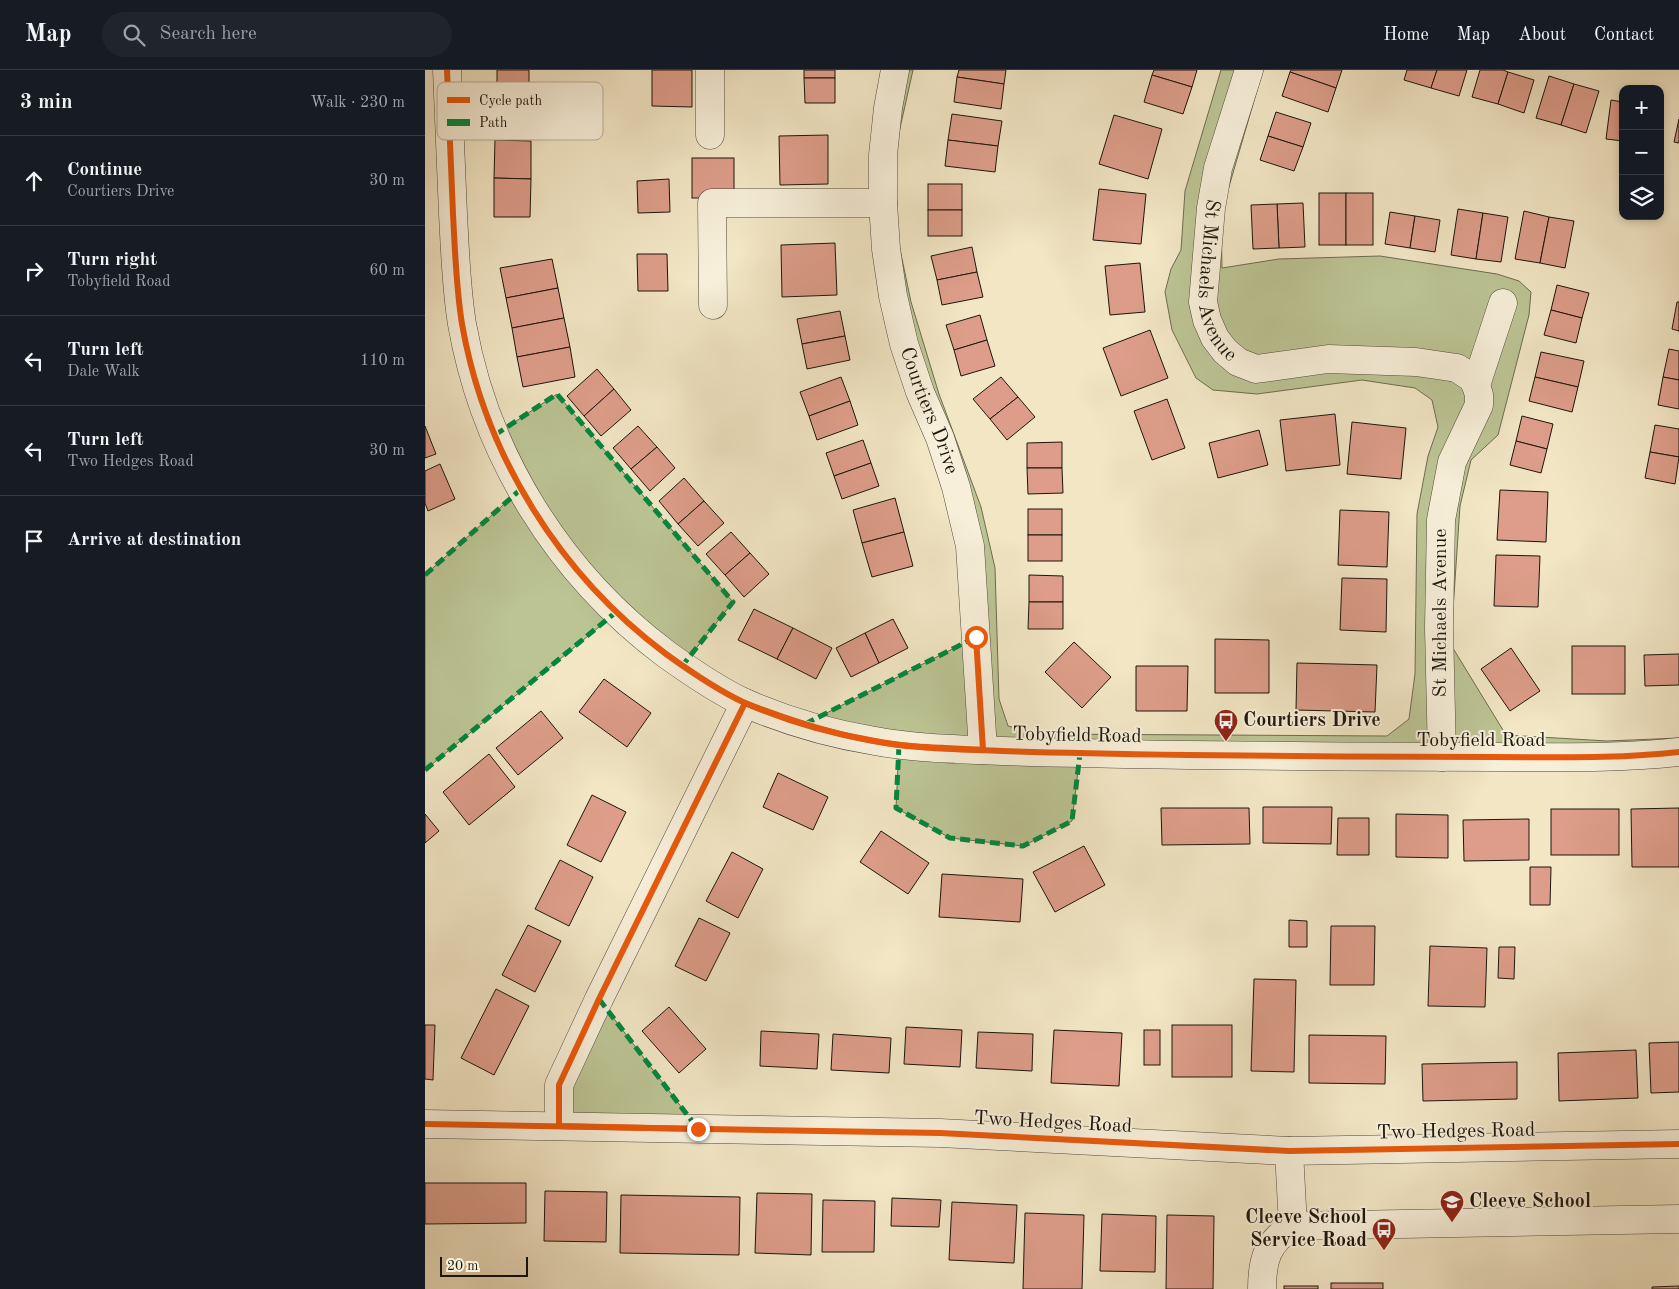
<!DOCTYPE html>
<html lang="en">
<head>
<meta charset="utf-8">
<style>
  body { margin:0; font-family:"Old Standard TT",serif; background:#20242c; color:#f1f3f6 }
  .controls { position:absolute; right:15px; top:15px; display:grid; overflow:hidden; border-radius:10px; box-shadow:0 2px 8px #0003 }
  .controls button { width:45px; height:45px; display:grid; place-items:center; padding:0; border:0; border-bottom:1px solid #363941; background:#171b24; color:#f1f3f6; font:25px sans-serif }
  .scale { position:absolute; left:15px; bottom:12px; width:88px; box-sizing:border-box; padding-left:5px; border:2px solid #1c150c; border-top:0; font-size:14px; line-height:18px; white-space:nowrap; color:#1c150c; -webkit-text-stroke:4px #f7efd9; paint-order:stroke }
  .stop { position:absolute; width:15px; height:15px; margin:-11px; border:4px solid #ea580c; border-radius:50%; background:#fff }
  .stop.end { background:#ea580c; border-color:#fff; box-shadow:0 1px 5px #0008 }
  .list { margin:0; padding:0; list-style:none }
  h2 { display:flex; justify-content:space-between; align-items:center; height:65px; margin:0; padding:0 20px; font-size:21px }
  h2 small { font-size:16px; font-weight:400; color:#9ea1a6 }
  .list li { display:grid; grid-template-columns:32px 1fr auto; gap:15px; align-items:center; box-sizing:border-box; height:90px; padding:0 20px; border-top:1px solid #363941 }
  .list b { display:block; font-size:19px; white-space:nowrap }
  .list p { margin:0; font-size:16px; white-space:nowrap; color:#9ea1a6 }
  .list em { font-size:16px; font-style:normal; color:#9ea1a6 }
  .icon { flex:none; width:28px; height:28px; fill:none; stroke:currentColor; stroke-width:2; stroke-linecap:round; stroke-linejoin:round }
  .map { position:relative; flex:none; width:1254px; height:1219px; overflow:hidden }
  header { display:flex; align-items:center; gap:30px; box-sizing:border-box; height:70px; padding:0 25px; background:#171b24; border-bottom:1px solid #363941 }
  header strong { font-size:24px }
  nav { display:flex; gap:28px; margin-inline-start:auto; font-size:18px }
  .search { width:350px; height:45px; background:#20242c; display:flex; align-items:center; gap:12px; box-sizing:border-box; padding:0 18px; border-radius:28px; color:#9ea1a6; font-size:19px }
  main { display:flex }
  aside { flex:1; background:#171b24 }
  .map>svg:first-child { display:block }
</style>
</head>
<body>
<header>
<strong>Map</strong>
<div class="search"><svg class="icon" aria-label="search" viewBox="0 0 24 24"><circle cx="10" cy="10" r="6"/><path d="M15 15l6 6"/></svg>Search here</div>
<nav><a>Home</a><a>Map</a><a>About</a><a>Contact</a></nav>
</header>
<main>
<aside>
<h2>3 min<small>Walk · 230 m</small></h2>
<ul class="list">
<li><svg class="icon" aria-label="ahead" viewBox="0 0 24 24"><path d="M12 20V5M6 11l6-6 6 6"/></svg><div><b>Continue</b><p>Courtiers Drive</p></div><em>30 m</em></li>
<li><svg class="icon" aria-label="right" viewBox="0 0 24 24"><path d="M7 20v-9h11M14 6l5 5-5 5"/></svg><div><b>Turn right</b><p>Tobyfield Road</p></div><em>60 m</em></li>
<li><svg class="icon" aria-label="left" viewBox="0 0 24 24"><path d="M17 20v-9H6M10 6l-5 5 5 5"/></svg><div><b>Turn left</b><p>Dale Walk</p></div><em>110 m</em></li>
<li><svg class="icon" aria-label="left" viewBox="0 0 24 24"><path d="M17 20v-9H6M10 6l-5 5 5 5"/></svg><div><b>Turn left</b><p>Two Hedges Road</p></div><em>30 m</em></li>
<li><svg class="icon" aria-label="arrive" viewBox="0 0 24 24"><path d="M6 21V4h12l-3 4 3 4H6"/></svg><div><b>Arrive at destination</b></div></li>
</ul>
</aside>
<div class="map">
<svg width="1254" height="1219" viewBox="0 0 1254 1219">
  <rect width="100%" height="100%" fill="#f2e6c5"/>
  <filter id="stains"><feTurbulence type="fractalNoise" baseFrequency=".004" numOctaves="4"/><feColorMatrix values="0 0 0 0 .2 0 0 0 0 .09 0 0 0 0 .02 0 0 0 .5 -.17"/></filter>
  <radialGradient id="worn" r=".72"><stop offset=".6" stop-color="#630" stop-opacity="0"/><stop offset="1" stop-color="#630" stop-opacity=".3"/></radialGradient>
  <g fill="#bcc494" stroke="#6c6c50">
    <path d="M470,0H488L471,76V160L486,232L514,324L556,437L570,498L574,629L583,656L615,664L962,666L984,649L990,604L992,444L1003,386L1013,357L1007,330L990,318L937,310L832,324L788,320L771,308L747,260L740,222L746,199L756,180L760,121L796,0H838L796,144L797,198L854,189L955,186L1072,204L1094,211L1106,222L1104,245L1073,365L1046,390L1035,436L1028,540L1026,575L1081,665L1182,671L1254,668V682L655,684L647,751L598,776L525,768L471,738L474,675L380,654L551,567L545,476L468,226Z"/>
    <path d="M132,324L308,532L257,596L191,543L0,700V505L96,419L70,365Z"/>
    <path d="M174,929L273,1059L134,1056Z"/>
  </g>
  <g fill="#dd9d8a" stroke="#1c150c">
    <path d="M72,0H104V18L72,19Z"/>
    <path d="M227,0H267V37L227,36Z"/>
    <rect x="379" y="0" width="31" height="8"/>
    <path d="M534,0H581L579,14L532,7Z"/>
    <path d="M729,0H772L767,17L727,5Z"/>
    <path d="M866,0H917L911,18L865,2Z"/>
    <path d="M982,0H1012L1006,18L979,10Z"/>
    <path d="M1012,0H1042L1034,26L1006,18Z"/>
    <path d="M1055,0H1078L1083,2L1073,34L1047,27Z"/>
    <path d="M865,2L911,18L903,42L857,26Z"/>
    <path d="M1083,2L1109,10L1099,43L1073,34Z"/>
    <path d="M727,5L767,17L758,44L719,32Z"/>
    <path d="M1124,6L1149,14L1136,55L1111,48Z"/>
    <path d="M532,7L579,14L576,39L529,32Z"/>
    <path d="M379,8H410V33H380Z"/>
    <path d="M1149,14L1174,21L1161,63L1136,55Z"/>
    <path d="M1186,30L1198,32V71L1181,69Z"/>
    <path d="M851,42L886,53L878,77L843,66Z"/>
    <path d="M527,44L577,51L573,76L523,70Z"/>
    <path d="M689,45L737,59L723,109L674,94Z"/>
    <path d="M1254,49V73L1249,72Z"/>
    <path d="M403,65V114L355,115L354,66Z"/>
    <path d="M843,66L878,77L869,101L835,90Z"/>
    <path d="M70,70L106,71V109L69,108Z"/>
    <path d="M523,70L573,76L570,102L520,96Z"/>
    <rect x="267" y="88" width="42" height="40"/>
    <path d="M69,108L106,109L105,147H69Z"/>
    <path d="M244,109L245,142L213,143L212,111Z"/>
    <rect x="503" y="114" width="34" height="26"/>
    <path d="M674,119L721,124L716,174L668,170Z"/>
    <rect x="894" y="123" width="27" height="52"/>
    <rect x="921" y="123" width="27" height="52"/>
    <path d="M878,133L880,177L854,178L852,134Z"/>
    <path d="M852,134L854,178L828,179L826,135Z"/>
    <path d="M1033,139L1058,143L1051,189L1026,185Z"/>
    <rect x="503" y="140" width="34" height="26"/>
    <path d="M1099,141L1124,147L1115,193L1090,189Z"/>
    <path d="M965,142L990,146L985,178L960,174Z"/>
    <path d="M1058,143L1083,147L1076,192L1051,189Z"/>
    <path d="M990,146L1015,150L1010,182L985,178Z"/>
    <path d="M1124,147L1149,151L1140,198L1115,193Z"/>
    <path d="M410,173L412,225L357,227L356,175Z"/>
    <path d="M547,177L552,202L512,210L506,186Z"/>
    <path d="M212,184H242L243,221H213Z"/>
    <path d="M127,189L133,218L81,228L75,198Z"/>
    <path d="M715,193L720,242L685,245L680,196Z"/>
    <path d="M552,202L558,227L517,235L512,210Z"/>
    <path d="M1132,215L1164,223L1157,248L1126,240Z"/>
    <path d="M133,218L139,248L87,258L81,228Z"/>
    <path d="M1252,232H1254V261L1247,259Z"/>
    <path d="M1126,240L1157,248L1151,273L1119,265Z"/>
    <path d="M415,241L420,266L377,274L372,249Z"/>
    <path d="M555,245L562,270L529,280L521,255Z"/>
    <path d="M139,248L145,277L92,287L87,258Z"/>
    <path d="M725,260L743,308L696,326L678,278Z"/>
    <path d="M420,266L425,290L382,299L377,274Z"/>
    <path d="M562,270L570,296L536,306L529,280Z"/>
    <path d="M145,277L150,307L98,317L92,287Z"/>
    <path d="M1244,279L1254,281V310L1238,307Z"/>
    <path d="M1116,282L1159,291L1153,317L1110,307Z"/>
    <path d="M172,299L189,319L159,346L142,326Z"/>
    <path d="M416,307L425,331L384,346L375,322Z"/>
    <path d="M576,307L593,327L565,349L548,329Z"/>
    <path d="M1110,307L1153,317L1147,342L1104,331Z"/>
    <path d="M1238,307L1254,310V339L1233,335Z"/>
    <path d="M189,319L206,340L176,366L159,346Z"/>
    <path d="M593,327L610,347L582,370L565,349Z"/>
    <path d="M742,329L760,378L727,390L709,341Z"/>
    <path d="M425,331L433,355L392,370L384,346Z"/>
    <path d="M910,344L915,395L861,401L855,350Z"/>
    <path d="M1097,346L1128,354L1122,379L1091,371Z"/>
    <path d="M927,352L981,358L976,409L922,404Z"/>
    <path d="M1230,355L1254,359V387L1225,382Z"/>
    <path d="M0,356L11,384L0,388Z"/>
    <path d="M213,356L232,377L206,399L188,378Z"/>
    <path d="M834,360L843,395L793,408L784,373Z"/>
    <path d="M438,370L446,393L409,406L401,383Z"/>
    <path d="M1091,371L1122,379L1116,403L1085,395Z"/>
    <path d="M637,372V398H602V373Z"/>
    <path d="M232,377L250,398L225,421L206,399Z"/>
    <path d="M1225,382L1254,387L1250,414L1220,408Z"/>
    <path d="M446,393L454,416L417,429L409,406Z"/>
    <path d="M15,394L30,429L3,441L0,433V401Z"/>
    <path d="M602,398H637L638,423L603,424Z"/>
    <path d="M259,408L279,431L253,454L234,431Z"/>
    <path d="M1075,420L1123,422L1121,472L1072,470Z"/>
    <path d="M470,428L479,462L437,473L428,440Z"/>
    <path d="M279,431L299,453L273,476L253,454Z"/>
    <rect x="603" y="439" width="34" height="26"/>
    <path d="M915,440L964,442L962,497L913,495Z"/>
    <path d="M306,462L325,483L300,505L281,484Z"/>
    <path d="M479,462L488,496L447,507L437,473Z"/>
    <rect x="603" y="465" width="34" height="26"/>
    <path d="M325,483L344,504L319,527L300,505Z"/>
    <path d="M1071,485L1115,486L1113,537L1069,536Z"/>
    <path d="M604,505L638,506V532H604Z"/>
    <path d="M917,508L962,509L961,562L915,560Z"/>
    <path d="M604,532H638V559H603Z"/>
    <path d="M329,539L368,558L352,589L313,570Z"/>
    <path d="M468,549L483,578L454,593L440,563Z"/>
    <path d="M368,558L407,578L391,609L352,589Z"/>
    <path d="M440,563L454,593L426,607L411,578Z"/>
    <path d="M790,569L844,570V623H790Z"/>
    <path d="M649,572L686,607L657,638L620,602Z"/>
    <rect x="1147" y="576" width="53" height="48"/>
    <path d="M1086,578L1115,621L1085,641L1056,599Z"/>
    <path d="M1254,584V615L1220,616L1219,585Z"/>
    <path d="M872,593L952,595L950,642L871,640Z"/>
    <path d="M711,596H763L762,641H711Z"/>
    <path d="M179,609L226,643L202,677L154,642Z"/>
    <path d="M116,641L138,668L93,705L71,678Z"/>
    <path d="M64,684L90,717L44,755L18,722Z"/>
    <path d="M353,703L403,727L388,760L338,737Z"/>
    <path d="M167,725L201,742L176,792L142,775Z"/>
    <path d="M838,737H907L906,774L838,773Z"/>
    <path d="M736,738H824L825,774L737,775Z"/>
    <path d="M1254,738V797H1207L1206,739Z"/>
    <rect x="1126" y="739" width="68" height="46"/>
    <path d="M0,744L14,761L0,773Z"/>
    <path d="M971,744L1023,745V788L971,787Z"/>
    <path d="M913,748H944V785H912Z"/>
    <path d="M1104,749V790L1039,791L1038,750Z"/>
    <path d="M456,761L504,793L483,824L435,792Z"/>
    <path d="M659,776L680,815L630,842L608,802Z"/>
    <path d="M307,782L338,799L313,848L281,831Z"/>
    <path d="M135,790L168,807L144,856L110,839Z"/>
    <path d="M1105,797H1126L1125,835H1105Z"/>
    <path d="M517,804L598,809L595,852L514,847Z"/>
    <path d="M274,848L305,863L281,911L250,896Z"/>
    <path d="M864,850L882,851V877H864Z"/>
    <path d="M103,855L136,871L110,922L77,905Z"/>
    <path d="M906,856H950L949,915H905Z"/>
    <path d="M1005,876L1062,878L1060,937L1003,936Z"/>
    <path d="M1074,877H1090L1089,909L1073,908Z"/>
    <path d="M829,909L871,910L869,1002L826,1001Z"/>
    <path d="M71,919L104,936L69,1005L36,988Z"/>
    <path d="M244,937L281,979L254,1003L217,961Z"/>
    <path d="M0,955H10L8,1010L0,1009Z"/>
    <rect x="747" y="955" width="60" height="52"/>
    <path d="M481,957L537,960L535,997L479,994Z"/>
    <path d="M629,960L697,963L694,1016L626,1013Z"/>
    <rect x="719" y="960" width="16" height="35"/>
    <path d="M336,961L394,964L392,999L335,996Z"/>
    <path d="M553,962L608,964L607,1001L551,998Z"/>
    <path d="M408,964L466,968L464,1003L406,1000Z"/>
    <path d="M884,965L961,966L960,1014L884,1013Z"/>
    <path d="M1254,972V1022L1226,1023L1224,973Z"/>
    <path d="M1211,980L1213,1028L1134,1031L1133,983Z"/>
    <path d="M1092,992V1029L998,1031L997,994Z"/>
    <path d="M0,1113H101V1153L0,1154Z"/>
    <path d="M120,1121L182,1122L181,1172L119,1171Z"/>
    <path d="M332,1123L387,1124L386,1185L330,1183Z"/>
    <path d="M196,1125L315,1127L314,1185L195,1183Z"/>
    <path d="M467,1128L516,1130L514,1157L466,1156Z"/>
    <path d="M398,1130L450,1131L449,1182H397Z"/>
    <path d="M527,1132L592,1135L589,1193L524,1190Z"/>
    <path d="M600,1143L659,1145L657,1219H598Z"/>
    <path d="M677,1144L731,1146L730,1202L675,1201Z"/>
    <path d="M742,1145L789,1146L788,1219H741Z"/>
    <rect x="906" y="1213" width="52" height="6"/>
    <rect x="859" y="1216" width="34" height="3"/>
    <path d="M1254,1216V1219H1227V1217Z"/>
  </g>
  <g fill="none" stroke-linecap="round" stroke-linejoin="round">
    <defs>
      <g id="minor">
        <path d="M22,0C24,48 26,96 28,144C30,180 31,217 37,254C60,385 134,504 241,584C266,602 292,620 320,633C361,651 407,664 450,671C492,679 535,679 577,681C639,683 701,684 763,685C865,686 966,687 1068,687C1131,687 1192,689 1254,682"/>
        <path d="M285,0V65"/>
        <path id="s1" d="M470,0L463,38L458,85V133L461,179L468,226L479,274L495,322L515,368L531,417L545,476L558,680"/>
        <path id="s2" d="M824,0L793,98L786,138L778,232L782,250L790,268L800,281L813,292L831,299L903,289L991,292L1032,298L1047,308L1051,315L1054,325V335L1027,392L1016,450L1014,558L1017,687"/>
        <path d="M288,235L287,133H458"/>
        <path d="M1051,315L1078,233"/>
        <path d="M0,1054L515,1063L864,1081L1254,1074"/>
        <path d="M134,1056V1015L174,929L320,633"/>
        <path d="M864,1081L868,1156L1254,1149"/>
        <path d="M837,1219C837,1190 842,1172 868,1156"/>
      </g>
    </defs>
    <use href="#minor" stroke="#52493a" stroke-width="29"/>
    <use href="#minor" stroke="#f7efd9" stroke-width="28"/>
    <g stroke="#00873e" stroke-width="5" stroke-dasharray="10 5" stroke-linecap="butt">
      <path d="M70,365L132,324L308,532L257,596"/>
      <path d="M0,505L96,419"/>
      <path d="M380,654L551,567"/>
      <path d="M474,675L471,738L525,768L598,776L647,751L655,683"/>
      <path d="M0,700L191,542"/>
      <path d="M174,929L273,1059"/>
    </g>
    <defs>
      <g id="cycleway">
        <path d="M22,0C24,48 26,96 28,144C30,180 31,217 37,254C60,385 134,504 241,584C266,602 292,620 320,633C361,651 407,664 450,671C492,679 535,679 577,681C639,683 701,684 763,685C865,686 966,687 1068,687C1131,687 1192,689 1254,682"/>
        <path d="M0,1054L515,1063L864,1081L1254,1074"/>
      </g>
    </defs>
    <use href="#cycleway" stroke="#f7efd9" stroke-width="9"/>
    <use href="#cycleway" stroke="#e8590c" stroke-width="6"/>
  </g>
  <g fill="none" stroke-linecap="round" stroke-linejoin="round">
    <path stroke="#ea580c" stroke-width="6" d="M273,1059L134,1056V1015L174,929L320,633C369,652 421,669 474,675C501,678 530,678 558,680L551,567"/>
  </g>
  <defs>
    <symbol id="bus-pin" viewBox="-11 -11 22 30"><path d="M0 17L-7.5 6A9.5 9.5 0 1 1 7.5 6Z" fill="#8f2418" stroke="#f7efd9"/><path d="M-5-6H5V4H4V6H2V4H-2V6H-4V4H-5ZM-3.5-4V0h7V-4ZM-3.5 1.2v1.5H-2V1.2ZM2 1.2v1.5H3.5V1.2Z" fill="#fff"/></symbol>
    <symbol id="school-pin" viewBox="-11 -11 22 30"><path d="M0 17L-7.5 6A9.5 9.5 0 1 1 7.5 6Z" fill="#8f2418" stroke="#f7efd9"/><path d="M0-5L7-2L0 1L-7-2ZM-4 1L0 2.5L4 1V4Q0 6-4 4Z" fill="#fff"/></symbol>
  </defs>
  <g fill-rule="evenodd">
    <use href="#bus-pin" x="787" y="637" width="28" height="38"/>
    <use href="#school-pin" x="1013" y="1118" width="28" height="38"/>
    <use href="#bus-pin" x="945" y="1146" width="28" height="38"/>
  </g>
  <g text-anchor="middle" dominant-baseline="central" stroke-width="4" stroke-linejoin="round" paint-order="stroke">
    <g font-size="20" fill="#1c150c" stroke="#f7efd9">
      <text stroke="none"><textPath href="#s2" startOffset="219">St Michaels Avenue</textPath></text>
      <text stroke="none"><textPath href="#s1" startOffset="348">Courtiers Drive</textPath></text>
      <text transform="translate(1016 543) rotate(-90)">St Michaels Avenue</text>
      <text transform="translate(652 666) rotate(1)">Tobyfield Road</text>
      <text x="1056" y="671">Tobyfield Road</text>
      <text transform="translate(628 1053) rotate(3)">Two Hedges Road</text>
      <text transform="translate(1031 1062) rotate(-1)">Two Hedges Road</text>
    </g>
    <g font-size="20" font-weight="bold" fill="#1c150c" stroke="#f7efd9" text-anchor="start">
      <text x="818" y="651">Courtiers Drive</text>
      <text x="1044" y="1132">Cleeve School</text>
      <text x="942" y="1148" text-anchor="end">Cleeve School<tspan x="942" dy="23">Service Road</tspan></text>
    </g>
  </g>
  <rect x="12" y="12" width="166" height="58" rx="8" fill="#f7efd9" stroke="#b5ae9c" stroke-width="1"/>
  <rect x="22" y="27" width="23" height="6" fill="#e8590c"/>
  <rect x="22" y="49" width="23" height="7" fill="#00873e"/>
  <g font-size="14" fill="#1c150c">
    <text x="54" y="35">Cycle path</text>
    <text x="54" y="57">Path</text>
  </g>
  <rect width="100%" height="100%" filter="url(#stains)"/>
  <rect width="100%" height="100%" fill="url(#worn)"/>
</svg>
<div class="controls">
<button>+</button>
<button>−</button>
<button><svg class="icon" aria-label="layers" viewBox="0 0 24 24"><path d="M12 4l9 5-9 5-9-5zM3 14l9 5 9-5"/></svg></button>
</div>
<div class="scale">20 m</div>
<div class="stop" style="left:551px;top:567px"></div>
<div class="stop end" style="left:273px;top:1059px"></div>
</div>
</main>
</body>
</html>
